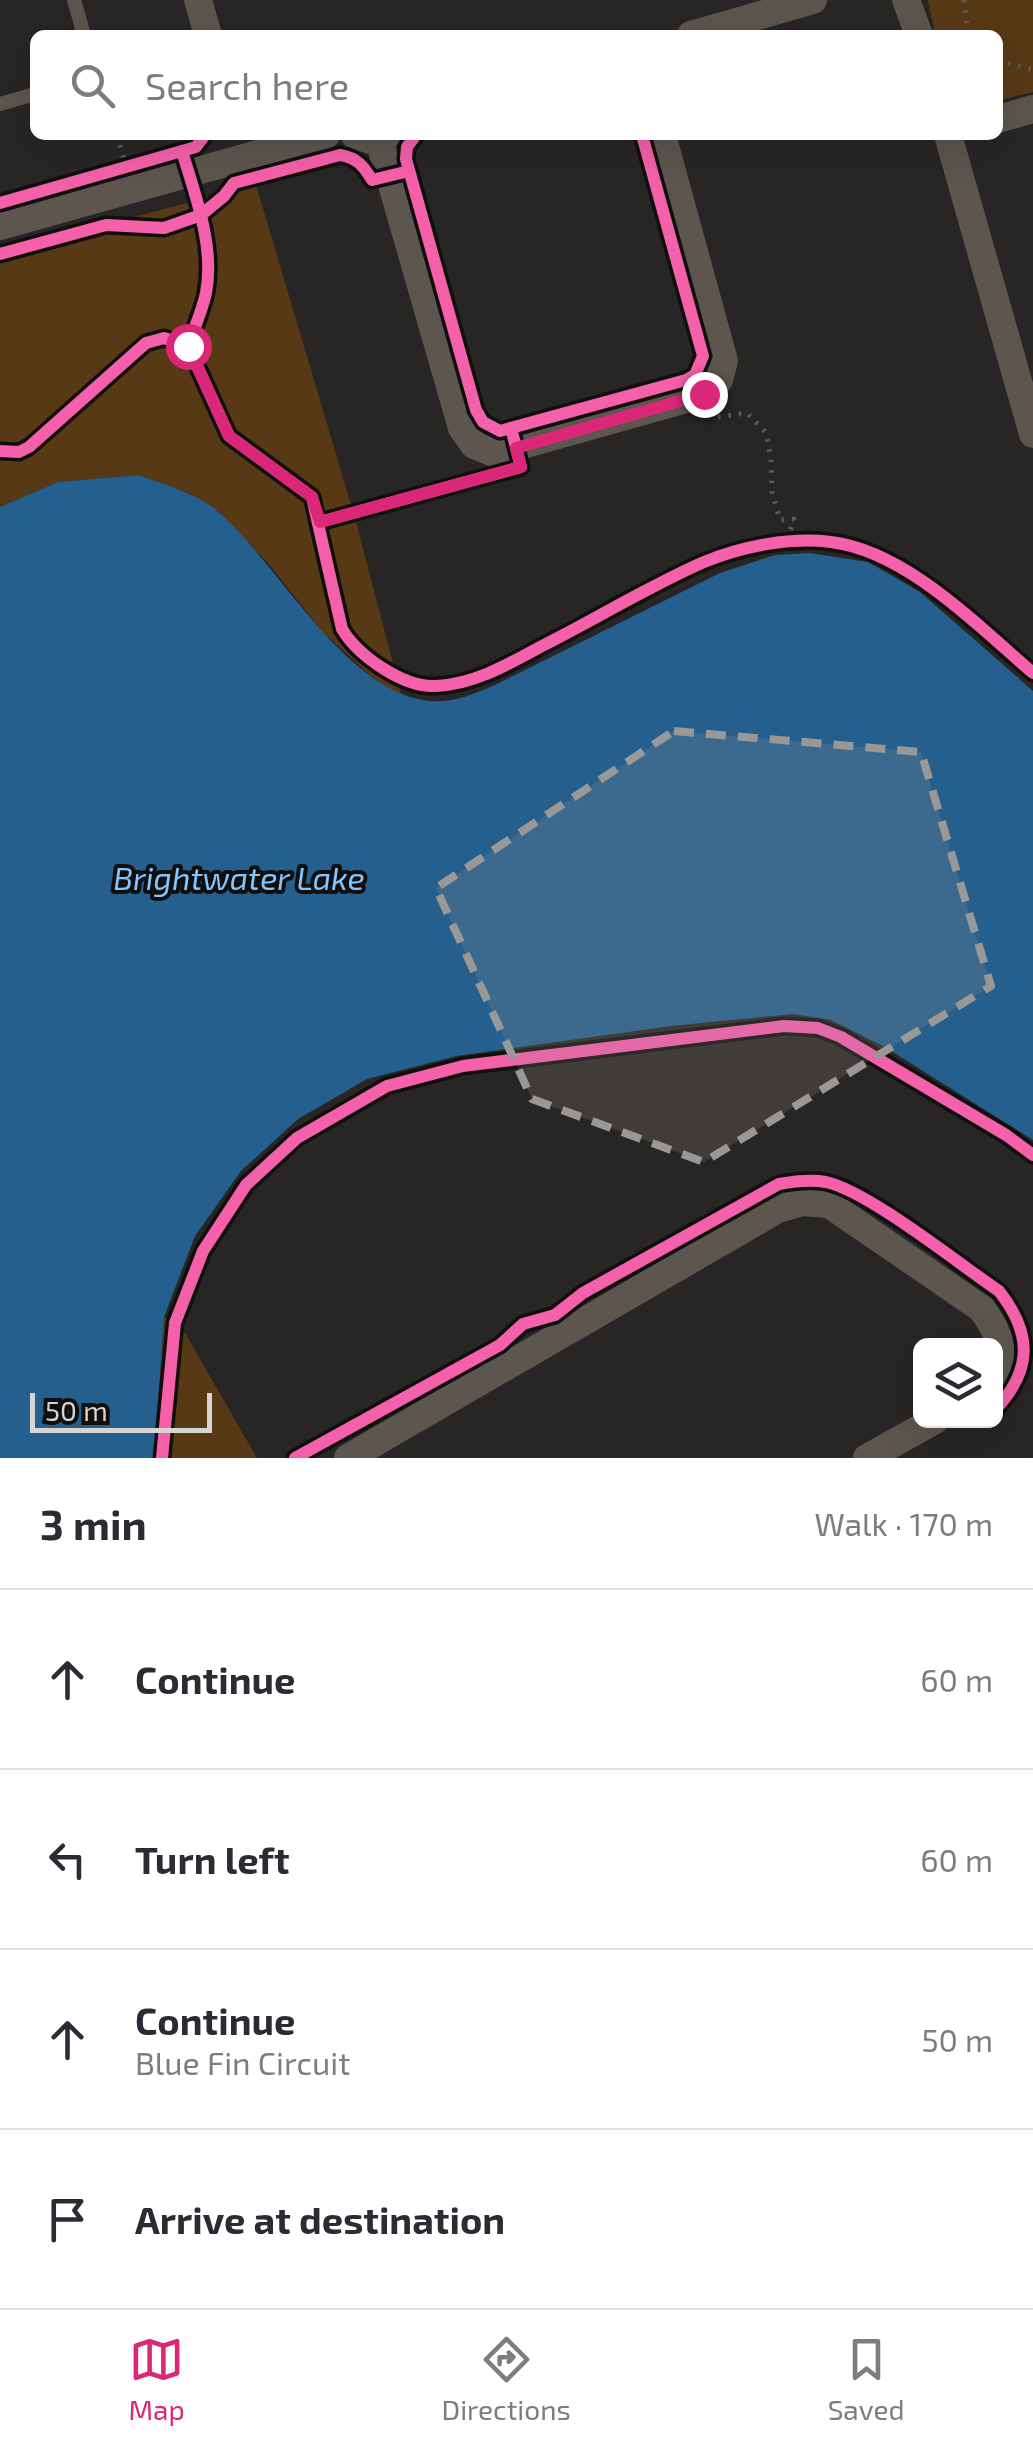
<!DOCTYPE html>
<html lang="en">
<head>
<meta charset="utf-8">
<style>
  body { margin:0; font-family:"Exo 2",sans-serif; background:#f7f7f7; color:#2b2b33 }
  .controls { position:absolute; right:30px; bottom:30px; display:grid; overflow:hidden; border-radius:15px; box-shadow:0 10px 40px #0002 }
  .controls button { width:90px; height:90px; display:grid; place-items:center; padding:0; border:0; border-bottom:2px solid #e1e1e2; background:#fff; color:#2b2b33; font:50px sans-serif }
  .scale { position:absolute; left:30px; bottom:25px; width:182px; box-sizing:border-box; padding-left:10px; border:5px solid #d7d5d3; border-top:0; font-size:28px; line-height:35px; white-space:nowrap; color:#d7d5d3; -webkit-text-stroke:8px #100f0e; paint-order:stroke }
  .stop { position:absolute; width:30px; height:30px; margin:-22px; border:8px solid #db2777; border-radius:50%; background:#fff }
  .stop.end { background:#db2777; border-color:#fff; box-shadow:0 2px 10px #0008 }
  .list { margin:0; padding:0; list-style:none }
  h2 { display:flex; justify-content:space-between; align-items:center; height:130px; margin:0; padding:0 40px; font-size:42px }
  h2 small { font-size:32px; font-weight:400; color:#7c7c81 }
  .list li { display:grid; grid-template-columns:65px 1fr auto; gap:30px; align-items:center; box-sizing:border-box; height:180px; padding:0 40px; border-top:2px solid #e1e1e2 }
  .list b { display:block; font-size:38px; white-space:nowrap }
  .list p { margin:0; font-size:32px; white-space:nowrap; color:#7c7c81 }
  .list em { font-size:32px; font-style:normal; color:#7c7c81 }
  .icon { flex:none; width:55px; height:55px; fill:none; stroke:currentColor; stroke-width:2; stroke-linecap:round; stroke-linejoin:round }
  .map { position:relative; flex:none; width:1033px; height:1458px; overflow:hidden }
  .search { position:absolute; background:#fff; box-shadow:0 10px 40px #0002; left:30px; right:30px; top:30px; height:110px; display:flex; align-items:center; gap:25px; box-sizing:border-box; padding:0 35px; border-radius:15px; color:#7c7c81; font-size:38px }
  .sheet { height:850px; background:#fff }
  nav { display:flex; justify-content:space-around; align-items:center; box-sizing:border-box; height:140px; border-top:2px solid #e1e1e2; background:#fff; font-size:28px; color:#7c7c81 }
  nav a { display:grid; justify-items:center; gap:5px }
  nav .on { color:#db2777 }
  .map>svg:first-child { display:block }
</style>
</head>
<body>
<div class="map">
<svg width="1033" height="1458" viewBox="0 0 1033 1458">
  <rect width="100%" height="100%" fill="#282624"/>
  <g fill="#583916">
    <path d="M928,0H1033V92L998,101V35H935Z"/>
    <path d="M256,185L355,518L401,694L382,686L361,667L323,632L268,563L219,512L188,493L138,475L58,482L0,507V252Z"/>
    <path d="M164,1317L185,1333L257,1458H154Z"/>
  </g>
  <path fill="#245f8d" d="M138,475C166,485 199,494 221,514C280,567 346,692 429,701C453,703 474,694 495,685L720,573L775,555L810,553L868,562L920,592L1033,691V1140L883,1046L831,1020L793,1014L671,1026L457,1056L367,1079L298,1119L241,1171L195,1236L164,1317L154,1458H0V507L58,482Z"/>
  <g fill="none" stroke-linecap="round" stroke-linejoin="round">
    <g stroke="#5d5955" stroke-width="5" stroke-dasharray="2.5 8" stroke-linecap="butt">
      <path d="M964,0L967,23L974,35"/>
      <path d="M998,60L1033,70"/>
      <path d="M117,135L126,166"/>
      <path d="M718,417L747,413L766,433L771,458L772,492L780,520L794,519L787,541"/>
    </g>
    <g stroke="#5c564f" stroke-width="14">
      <path d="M74,0L84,35"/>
      <path d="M0,104L35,94"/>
    </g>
    <g stroke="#5c564f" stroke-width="28">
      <path d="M198,0L208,35"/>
      <path d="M906,0L919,35"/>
      <path d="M691,35L813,0"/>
      <path d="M998,119L1033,109"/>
      <path d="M355,135L380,143L387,135"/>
      <path d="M948,135L1033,434"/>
      <path d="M380,143L462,428L474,445L494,453L704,394L719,380L724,361L662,135"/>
      <path d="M0,226L326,135"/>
      <path d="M348,1458L778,1209L802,1202L829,1204L982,1309C997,1330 1007,1350 996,1375"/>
      <path d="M867,1458L935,1420"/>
    </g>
    <defs>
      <g id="cycleway">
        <path d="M416,135L407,147L406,159L476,410L483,422L500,431L686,380L695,375L703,356L642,135"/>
        <path d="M182,151C195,195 215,246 206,293C202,311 194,329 188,346"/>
        <path d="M0,203L196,147L205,135"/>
        <path d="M0,254L106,225L164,228L201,215L224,196L234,183L340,155C357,158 363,165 372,180L409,171"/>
        <path d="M0,451L19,452L29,447L146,343L164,338L188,346L229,436L312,497L342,629C358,656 404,688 436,686C475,684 509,664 542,646C596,619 649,586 704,562C743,546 790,537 831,542C906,551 978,626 1033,673"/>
        <path d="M320,522L521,467L511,428"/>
        <path d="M162,1458L175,1323L203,1251L246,1185L297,1138L387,1086L463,1066L784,1026L818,1028L841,1037L1006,1135L1033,1155"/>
        <path d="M295,1458L500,1345L523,1324L555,1315L583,1293L779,1184C795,1181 810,1179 826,1182C868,1191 959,1264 999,1291C1032,1333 1033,1369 996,1409"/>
      </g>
    </defs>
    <use href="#cycleway" stroke="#100f0e" stroke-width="19"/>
    <use href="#cycleway" stroke="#f560ab" stroke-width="12"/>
  </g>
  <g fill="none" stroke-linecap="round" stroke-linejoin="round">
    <path stroke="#db2777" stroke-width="12" d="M188,346L229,436L312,497L320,522L521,467L516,448L704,394"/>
  </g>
  <path fill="#9a9896" fill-opacity="0.2" stroke="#9a9896" stroke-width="8" stroke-dasharray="20 12" stroke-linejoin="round" d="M674,731L921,752L991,986L704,1162L532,1099L436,888Z"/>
  <g text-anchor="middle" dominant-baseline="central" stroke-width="8" stroke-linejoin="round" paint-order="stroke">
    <g font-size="32" font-style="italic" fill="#82c5ff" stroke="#100f0e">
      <text x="239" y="877">Brightwater Lake</text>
    </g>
  </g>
</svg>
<div class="controls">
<button><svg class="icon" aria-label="layers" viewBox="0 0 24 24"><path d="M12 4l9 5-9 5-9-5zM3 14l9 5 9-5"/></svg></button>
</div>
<div class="scale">50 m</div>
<div class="stop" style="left:188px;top:346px"></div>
<div class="stop end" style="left:704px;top:394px"></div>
<div class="search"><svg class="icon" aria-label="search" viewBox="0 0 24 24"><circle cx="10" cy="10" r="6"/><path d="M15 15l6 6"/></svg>Search here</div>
</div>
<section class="sheet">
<h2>3 min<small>Walk · 170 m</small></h2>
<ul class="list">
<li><svg class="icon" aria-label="ahead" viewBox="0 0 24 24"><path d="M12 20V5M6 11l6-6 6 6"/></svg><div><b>Continue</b></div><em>60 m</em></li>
<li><svg class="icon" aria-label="left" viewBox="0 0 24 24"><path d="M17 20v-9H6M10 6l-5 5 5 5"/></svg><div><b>Turn left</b></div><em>60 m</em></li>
<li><svg class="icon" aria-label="ahead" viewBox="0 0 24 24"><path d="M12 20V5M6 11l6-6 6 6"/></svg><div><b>Continue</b><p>Blue Fin Circuit</p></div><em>50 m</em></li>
<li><svg class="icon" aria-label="arrive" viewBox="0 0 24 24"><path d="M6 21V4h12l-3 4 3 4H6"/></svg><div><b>Arrive at destination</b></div></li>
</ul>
</section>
<nav>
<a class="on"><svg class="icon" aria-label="map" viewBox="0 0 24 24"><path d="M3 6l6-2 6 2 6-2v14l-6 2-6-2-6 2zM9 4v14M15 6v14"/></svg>Map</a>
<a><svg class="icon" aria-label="directions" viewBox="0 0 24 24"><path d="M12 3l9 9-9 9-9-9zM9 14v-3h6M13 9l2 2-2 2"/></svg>Directions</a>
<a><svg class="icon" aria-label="saved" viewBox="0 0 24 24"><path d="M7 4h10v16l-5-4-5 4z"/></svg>Saved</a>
</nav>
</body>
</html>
